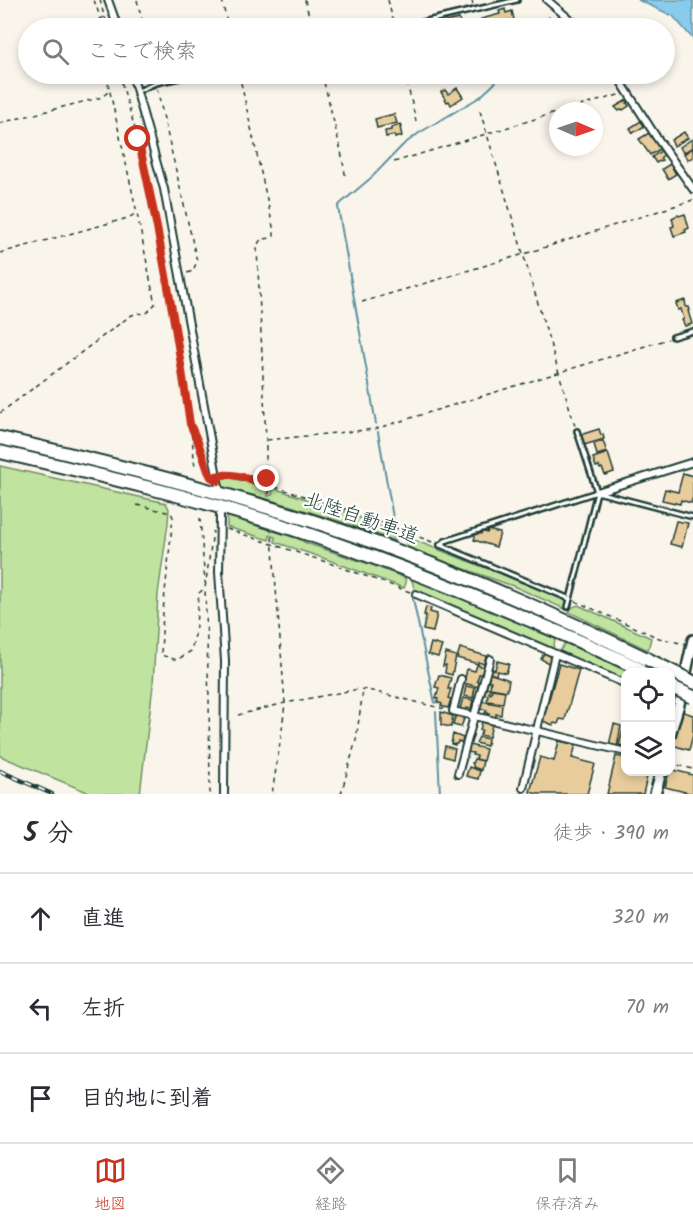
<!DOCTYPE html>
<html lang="ja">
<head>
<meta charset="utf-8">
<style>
  body { margin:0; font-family:Kalam,"Klee One",sans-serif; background:#f2f2f3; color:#2b2b33 }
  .controls { position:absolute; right:18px; bottom:18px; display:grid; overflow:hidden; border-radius:12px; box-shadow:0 3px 9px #0003 }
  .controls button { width:54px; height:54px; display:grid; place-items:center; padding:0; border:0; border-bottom:2px solid #e1e1e2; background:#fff; color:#2b2b33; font:30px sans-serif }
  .compass { position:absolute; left:549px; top:102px; width:54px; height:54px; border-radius:50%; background:#fff; box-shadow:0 3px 9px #0003; rotate:92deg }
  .stop { position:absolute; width:18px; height:18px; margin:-14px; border:4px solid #c8321e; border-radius:50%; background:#fff }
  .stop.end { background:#c8321e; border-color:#fff; box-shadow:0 2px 6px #0008 }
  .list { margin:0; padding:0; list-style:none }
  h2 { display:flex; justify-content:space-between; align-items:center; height:78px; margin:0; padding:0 24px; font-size:26px }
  h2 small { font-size:20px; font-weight:400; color:#7c7c81 }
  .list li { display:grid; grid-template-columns:39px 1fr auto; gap:18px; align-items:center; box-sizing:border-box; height:90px; padding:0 24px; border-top:2px solid #e1e1e2 }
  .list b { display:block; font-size:22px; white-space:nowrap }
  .list em { font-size:20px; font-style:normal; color:#7c7c81 }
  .icon { flex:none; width:33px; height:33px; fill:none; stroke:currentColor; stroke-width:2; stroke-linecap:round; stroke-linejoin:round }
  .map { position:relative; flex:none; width:693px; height:794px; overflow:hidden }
  .search { position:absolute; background:#fff; box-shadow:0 3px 9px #0003; left:18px; right:18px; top:18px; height:66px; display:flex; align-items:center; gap:15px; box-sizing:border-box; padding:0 21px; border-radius:33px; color:#7c7c81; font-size:22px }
  .sheet { height:348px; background:#fff }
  nav { display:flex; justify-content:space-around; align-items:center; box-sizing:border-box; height:84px; border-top:2px solid #e1e1e2; background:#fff; font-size:16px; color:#7c7c81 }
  nav a { display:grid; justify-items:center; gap:3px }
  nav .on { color:#c8321e }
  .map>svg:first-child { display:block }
</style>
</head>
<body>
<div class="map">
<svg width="693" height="794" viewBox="0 0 693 794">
  <rect width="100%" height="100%" fill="#faf5eb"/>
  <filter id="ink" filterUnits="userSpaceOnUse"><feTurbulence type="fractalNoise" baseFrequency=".0167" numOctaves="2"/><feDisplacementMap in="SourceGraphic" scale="12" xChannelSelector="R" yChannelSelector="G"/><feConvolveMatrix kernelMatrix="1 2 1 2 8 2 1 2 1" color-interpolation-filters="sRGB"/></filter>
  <g filter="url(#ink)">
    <g fill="#c0e49f" stroke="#70906a" stroke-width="1.5">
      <path d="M0,466L166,503L169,509L168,523L158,594L153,685L140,794H92L0,756Z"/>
      <path d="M225,476L267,487L268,496L272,495L273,488L349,513L393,532L395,541L345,523L271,500L223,488L221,479Z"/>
      <path d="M227,516L299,539L306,543L372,565L405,578L406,583L404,588L323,558L275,542V537L270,535L269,540L227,527Z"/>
      <path d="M406,539L414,540L565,599L567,601L565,609L513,586L405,548Z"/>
      <path d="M411,577L465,598L556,638L553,648L549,649L513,632L424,596L415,591Z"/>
      <path d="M578,605L651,638L648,650L569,612L571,608Z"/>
      <path d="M566,641L633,672H626L625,679L563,654L560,651Z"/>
    </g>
    <path fill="#88cbea" stroke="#5e92a1" stroke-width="1.5" d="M638,0H693V39L673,16Z"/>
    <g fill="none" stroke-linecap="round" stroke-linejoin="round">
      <g stroke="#5e92a1" stroke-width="2">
        <path d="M540,28L549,17"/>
        <path d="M376,424L338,207L340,204L372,177L403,145L419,133L480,97L493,85L502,74"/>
        <path d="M378,432L394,523"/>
        <path d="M413,599L435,703"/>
        <path d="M436,712L440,794"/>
      </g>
    </g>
    <g fill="#e8cc9c" stroke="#1f3d34" stroke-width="1.5">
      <path d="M505,9L506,13L512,11L516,28H483L481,19L500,14L499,11Z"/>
      <path d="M459,19L461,28H437L436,24Z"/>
      <path d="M447,74H470L471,77L460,80V76L450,78V77H448Z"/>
      <path d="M603,74H611L614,78L606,80L607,81L602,84L598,76Z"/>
      <path d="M457,88L463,97L451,105L449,101L447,102L441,92L445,90L448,94Z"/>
      <path d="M627,100L629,102L627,103L629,106L623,110L622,109L619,111L615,107Z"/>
      <path d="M394,114L397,123L377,128L375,119Z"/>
      <path d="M641,121L644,125L643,127L633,133L630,128Z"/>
      <path d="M401,124L402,127H400L402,136L395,138L394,135L386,137L385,131L391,130V128L397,126V125Z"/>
      <path d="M684,132L688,138L674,146L671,140Z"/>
      <path d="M649,133L660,149L650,155L639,139Z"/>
      <path d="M692,139L693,147L683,153L680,147Z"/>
      <path d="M693,148V157L688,160L684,154Z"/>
      <path d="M661,151L664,155L660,158L662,160L656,163L652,157Z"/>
      <path d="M670,164L676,174L668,179L662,169Z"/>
      <path d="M685,214L689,228L685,230L686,232L674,236L671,227L674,226L672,218L678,215L679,216Z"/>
      <path d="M685,300L686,307H689L690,310L688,311L692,324L685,326L682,320L684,319L681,309L678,310L676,303Z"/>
      <path d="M599,429L601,435L603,434L604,439L584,445L580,435Z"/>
      <path d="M603,441L607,452L597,455L594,444Z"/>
      <path d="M608,453L614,472L605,475L602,468L600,469L599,466L596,467L593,458Z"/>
      <path d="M683,473L693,476V497L691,503L681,500L680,504L662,500L665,489L678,492Z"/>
      <path d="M676,521L688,523L682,547L670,544Z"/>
      <path d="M488,530L500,533L496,547L474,540L476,533L481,534L482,531L487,533Z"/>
      <path d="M426,607L431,608L430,612L437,614L433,632L423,630L426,615H424Z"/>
      <path d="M431,643L442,646L438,657L428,654Z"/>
      <path d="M460,648L486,656L484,664L478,662V664L457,658Z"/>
      <path d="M446,653L456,656L452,675L445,673L446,665L443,666Z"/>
      <path d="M544,653L553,657L550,664L541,659Z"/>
      <path d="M497,661L509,664L506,673L497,671L496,675L488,673L490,668L495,670Z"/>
      <path d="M559,664L579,670L565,720L560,719L558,724L554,723L553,725L543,721Z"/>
      <path d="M477,665L484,667L482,674H479L477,681L480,682L478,687L464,683L467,669L475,671Z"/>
      <path d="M488,673L507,679V680H509L507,691L490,688L491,681L487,680Z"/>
      <path d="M439,675L451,678L448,689H451L448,698L451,699L448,708L441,706L442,704L437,702L438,699L436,698L439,688L435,687Z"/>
      <path d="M466,686L475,688L473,698L464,696Z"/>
      <path d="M484,687L490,688L489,693L491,694L492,689L505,691L503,703L487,701L488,695L483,694Z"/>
      <path d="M463,698L473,700L471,709L467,708L466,710L460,709Z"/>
      <path d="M481,701L502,705L501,715L496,714V718L488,717L489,713H485L487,710L480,709Z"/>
      <path d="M681,711L693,715V735L689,750L672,745Z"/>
      <path d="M441,712L453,716L451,727L441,725Z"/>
      <path d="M458,716L463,717V719H464L461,727L453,725L455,717Z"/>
      <path d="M482,722L492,725L489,737L480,735L482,730H480Z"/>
      <path d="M614,724L621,726L617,747L609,745Z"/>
      <path d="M623,730L626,731L625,746L619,745Z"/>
      <path d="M453,734L463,738L462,743L458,741L457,744H455V745L451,744Z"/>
      <path d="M479,737L488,739L487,746L476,743Z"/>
      <path d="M559,741L576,745L572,758L595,764L587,794H538L530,792L540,757L554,761Z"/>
      <path d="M469,745L486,749L483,761L476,759L477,756L472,755L473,753L467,752Z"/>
      <path d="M445,746L455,749L453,759L443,756Z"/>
      <path d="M616,756L626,758V772H648L643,794H607Z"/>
      <path d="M474,759L483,761L481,770L473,767V763H472Z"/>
      <path d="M469,767L480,771L478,779L466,776Z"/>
      <path d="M670,769L693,775V794L665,787Z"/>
    </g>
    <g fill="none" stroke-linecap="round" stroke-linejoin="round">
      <defs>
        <g id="lane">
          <path d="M397,28L517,0"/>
          <path d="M138,91L156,83L198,74"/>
          <path d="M673,337L693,331"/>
          <path d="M440,545L445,541L597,492L693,517"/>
          <path d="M440,545L570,599"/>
          <path d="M568,607L597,492L577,431"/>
        </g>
        <g id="street">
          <path d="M108,0L118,28"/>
          <path d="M547,0L580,28"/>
          <path d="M132,74L164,189L219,487"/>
          <path d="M616,74L655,135L693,189"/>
          <path d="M597,492L693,462"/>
          <path d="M220,515L219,572L225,661L224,794"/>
          <path d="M416,594L626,684"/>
          <path d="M461,679L453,711L626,752"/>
          <path d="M458,774L490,659"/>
          <path d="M523,788L555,654"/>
        </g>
        <g id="secondary">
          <path d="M670,735L679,704L693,640"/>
          <path d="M655,794L661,772"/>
        </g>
        <g id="highway">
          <path d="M0,438C102,461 203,487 303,518C421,556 535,605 647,659"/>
          <path d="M0,452C100,475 201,499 299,531C376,557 451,586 525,618C565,635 606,652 645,672"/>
        </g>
      </defs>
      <use href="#lane" stroke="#1f3d34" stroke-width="8"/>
      <use href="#street" stroke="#1f3d34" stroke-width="10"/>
      <use href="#secondary" stroke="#1f3d34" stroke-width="14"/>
      <use href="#highway" stroke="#1f3d34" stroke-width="16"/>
      <g stroke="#1f3d34" stroke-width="1.5" stroke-dasharray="4.5 4.5" stroke-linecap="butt">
        <path d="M94,0L104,28"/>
        <path d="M100,0L104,16L110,27"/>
        <path d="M137,0L144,28"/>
        <path d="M222,0L228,28"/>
        <path d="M305,0L312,28"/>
        <path d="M388,0L394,25"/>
        <path d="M472,0L473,6"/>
        <path d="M98,28L101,19L104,17"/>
        <path d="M119,74L138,139L151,195L168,281L190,424L210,475"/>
        <path d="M153,74L155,79"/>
        <path d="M239,74L274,231V236C266,242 260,234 257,248L266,440V484"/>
        <path d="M322,74L341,151L346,179"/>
        <path d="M405,74L416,121"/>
        <path d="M157,89L197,261L193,271L187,273"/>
        <path d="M480,111L575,426"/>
        <path d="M562,111L622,94"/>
        <path d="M0,123L102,97L108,92"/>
        <path d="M394,162L558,112"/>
        <path d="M0,253L128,218L137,213"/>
        <path d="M362,302L524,254L693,200"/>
        <path d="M0,413L130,316L137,313L146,314L155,304L137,213L106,74"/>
        <path d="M191,425L195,469"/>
        <path d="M267,440L375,429L668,339"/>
        <path d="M223,474H232L266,484L351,511L435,543"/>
        <path d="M269,494L271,486"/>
        <path d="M137,505L171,513L173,517L163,611L161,655L177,660L191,651L195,635L199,593L205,588"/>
        <path d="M200,518L205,583"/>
        <path d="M227,529L329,563L410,592"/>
        <path d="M272,537L285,703L282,730L272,794"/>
        <path d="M575,601L659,638L685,644"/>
        <path d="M238,715L285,703L359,689L368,690L448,710"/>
        <path d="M670,763L693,769"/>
        <path d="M210,794L209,698L205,588L213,531"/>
        <path d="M341,794L356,740L363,690"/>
      </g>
      <use href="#lane" stroke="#fff" stroke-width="3"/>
      <use href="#street" stroke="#fff" stroke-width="6"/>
      <use href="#secondary" stroke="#fff" stroke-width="9"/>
      <use href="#highway" stroke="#fff" stroke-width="12"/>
      <defs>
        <path id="rail" d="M0,771L52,794"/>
      </defs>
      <use href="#rail" stroke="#1f3d34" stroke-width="4.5"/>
      <use href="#rail" stroke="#fff" stroke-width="2" stroke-dasharray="7" stroke-linecap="butt"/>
      <defs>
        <g id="highway-bridge">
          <path d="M647,659L693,682"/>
          <path d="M670,686L693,697"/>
        </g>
      </defs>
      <use href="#highway-bridge" stroke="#1f3d34" stroke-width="16" stroke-linecap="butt"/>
      <use href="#highway-bridge" stroke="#fff" stroke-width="12"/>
    </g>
  </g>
  <g fill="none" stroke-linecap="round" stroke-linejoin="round" filter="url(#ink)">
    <path stroke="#c8321e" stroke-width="8" d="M138,139C160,233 176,328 190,424L198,442L208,471L211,477L218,481L216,476C233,472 250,479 266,484L267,479"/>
  </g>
  <g text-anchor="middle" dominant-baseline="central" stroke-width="4.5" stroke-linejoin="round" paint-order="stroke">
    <g font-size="20" fill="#1f3d34" stroke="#fff">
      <text transform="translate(361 519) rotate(19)">北陸自動車道</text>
    </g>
  </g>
</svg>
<div class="controls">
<button><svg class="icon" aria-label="locate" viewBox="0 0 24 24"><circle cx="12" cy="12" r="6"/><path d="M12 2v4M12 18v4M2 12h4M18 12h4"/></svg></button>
<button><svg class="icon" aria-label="layers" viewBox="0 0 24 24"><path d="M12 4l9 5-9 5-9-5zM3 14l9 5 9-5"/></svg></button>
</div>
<svg class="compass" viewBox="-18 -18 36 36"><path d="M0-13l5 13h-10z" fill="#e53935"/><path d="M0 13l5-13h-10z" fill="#7c7c81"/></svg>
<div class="stop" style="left:138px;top:139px"></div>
<div class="stop end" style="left:267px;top:479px"></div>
<div class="search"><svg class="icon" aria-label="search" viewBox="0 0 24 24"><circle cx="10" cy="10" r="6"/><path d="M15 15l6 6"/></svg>ここで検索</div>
</div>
<section class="sheet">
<h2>5 分<small>徒歩 · 390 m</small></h2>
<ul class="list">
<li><svg class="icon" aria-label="ahead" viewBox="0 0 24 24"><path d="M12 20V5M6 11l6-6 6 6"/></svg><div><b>直進</b></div><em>320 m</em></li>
<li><svg class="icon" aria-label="left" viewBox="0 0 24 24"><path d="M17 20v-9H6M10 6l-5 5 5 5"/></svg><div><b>左折</b></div><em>70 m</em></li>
<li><svg class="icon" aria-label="arrive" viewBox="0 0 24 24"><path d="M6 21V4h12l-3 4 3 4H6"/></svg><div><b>目的地に到着</b></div></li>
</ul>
</section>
<nav>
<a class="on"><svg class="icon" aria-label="map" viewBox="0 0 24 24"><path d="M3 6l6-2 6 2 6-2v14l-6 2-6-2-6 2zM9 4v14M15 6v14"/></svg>地図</a>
<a><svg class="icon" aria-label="directions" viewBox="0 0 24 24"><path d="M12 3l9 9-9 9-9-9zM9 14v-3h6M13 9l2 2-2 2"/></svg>経路</a>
<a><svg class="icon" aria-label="saved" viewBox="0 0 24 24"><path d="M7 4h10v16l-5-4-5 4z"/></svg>保存済み</a>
</nav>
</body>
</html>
